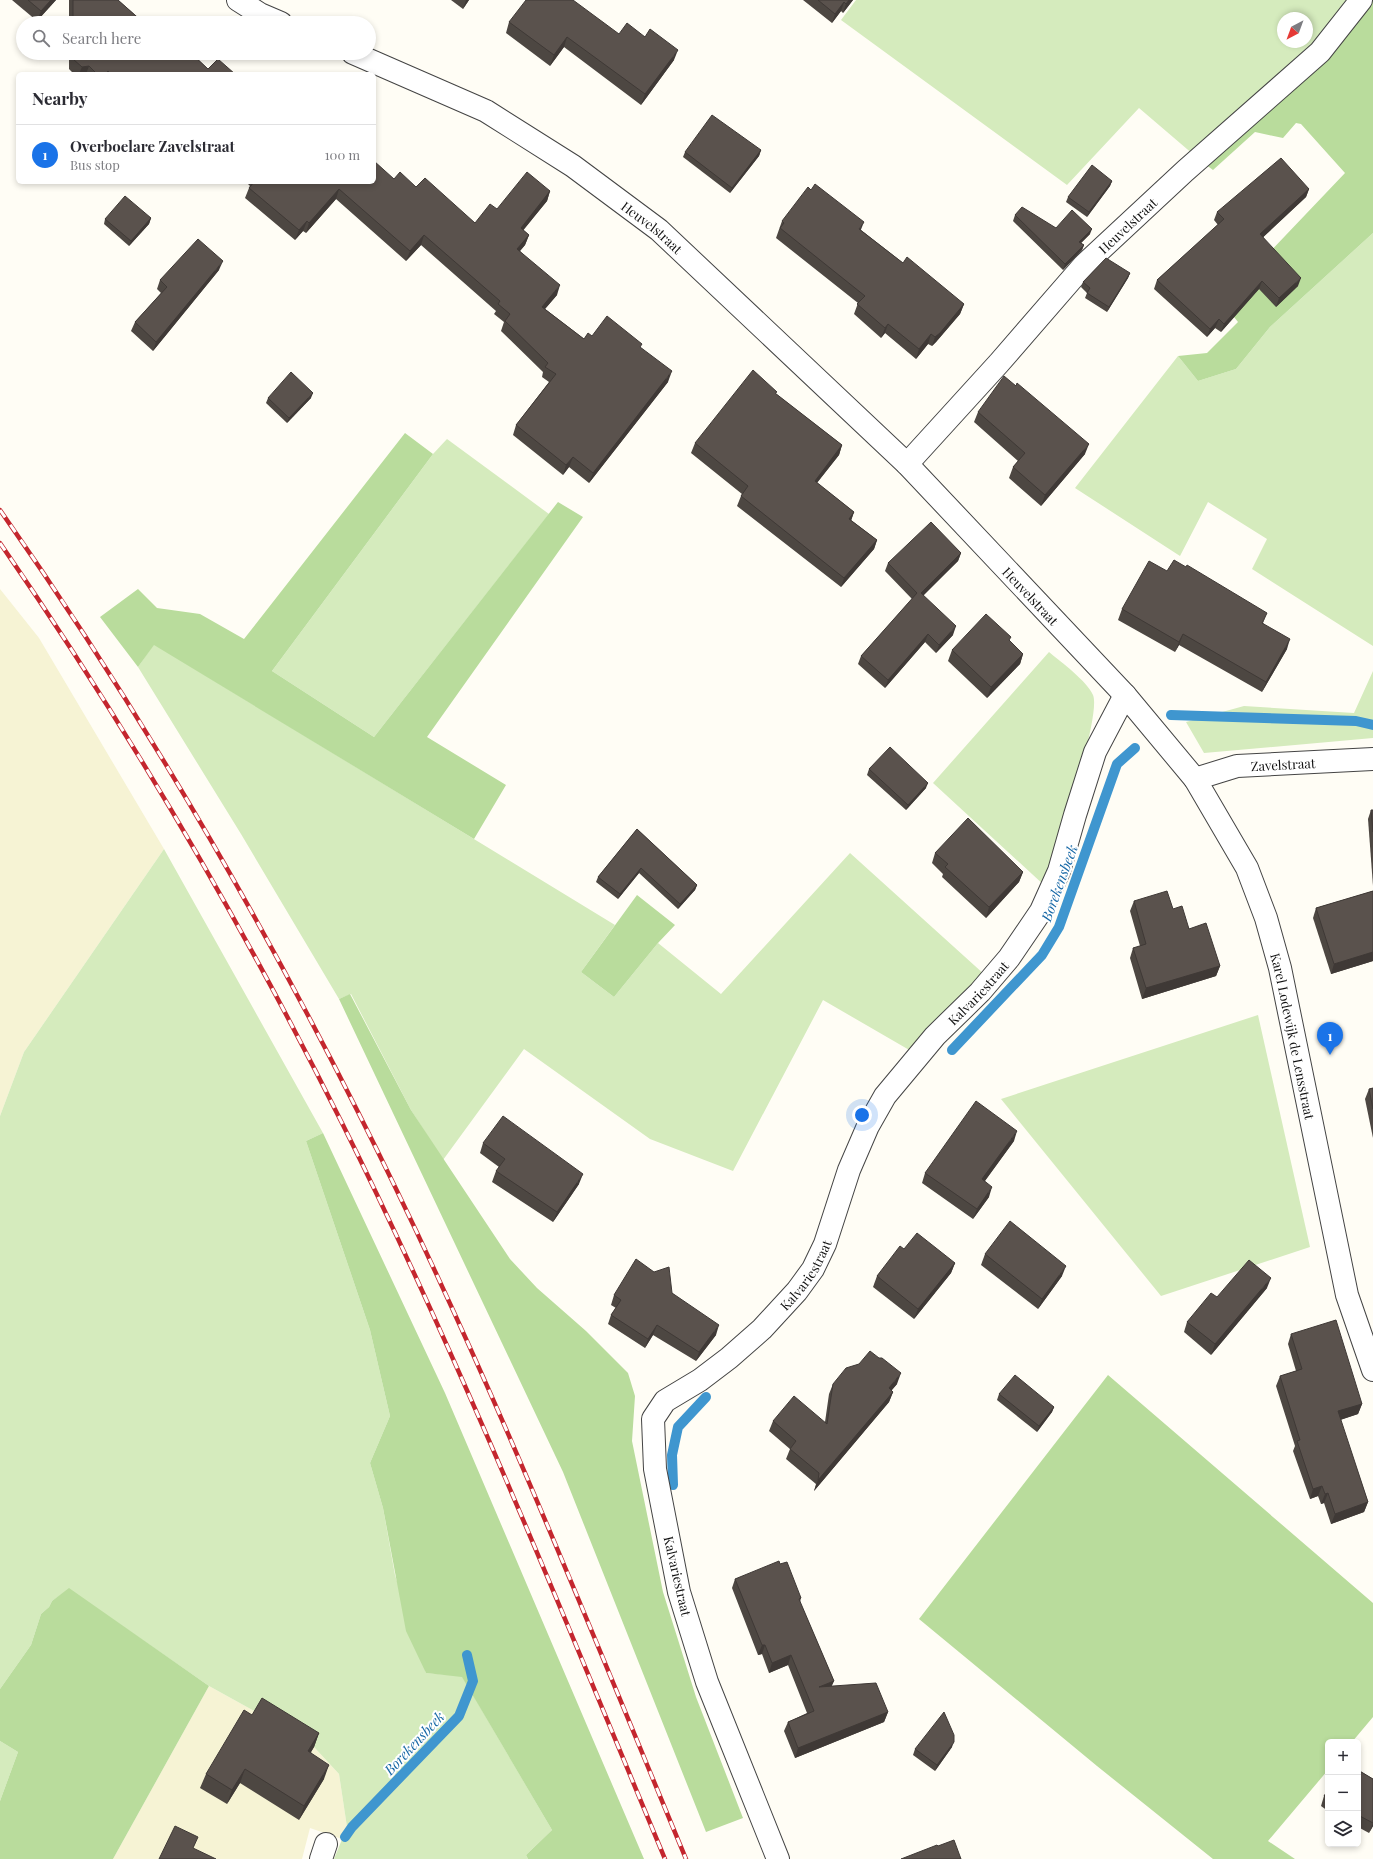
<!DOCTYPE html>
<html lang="en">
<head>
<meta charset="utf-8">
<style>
  body { margin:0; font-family:"Playfair Display",serif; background:#f2f2f3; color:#2b2b33 }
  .controls { position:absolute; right:12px; bottom:12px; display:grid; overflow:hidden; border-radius:6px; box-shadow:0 2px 6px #0003 }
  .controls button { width:36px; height:36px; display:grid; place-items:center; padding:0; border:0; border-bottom:1px solid #e1e1e2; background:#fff; color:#2b2b33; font:20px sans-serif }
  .compass { position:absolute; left:1277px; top:12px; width:36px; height:36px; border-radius:50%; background:#fff; box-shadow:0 2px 6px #0003; rotate:221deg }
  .you { position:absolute; left:862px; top:1115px; width:14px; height:14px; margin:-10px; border:3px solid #fff; border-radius:50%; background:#1a73e8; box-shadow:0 0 0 6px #1a73e833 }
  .badge { display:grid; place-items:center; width:26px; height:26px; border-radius:50%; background:#1a73e8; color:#fff; font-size:13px; font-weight:700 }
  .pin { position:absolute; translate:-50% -33px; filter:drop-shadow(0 1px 2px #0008) }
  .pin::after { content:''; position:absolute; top:21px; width:14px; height:12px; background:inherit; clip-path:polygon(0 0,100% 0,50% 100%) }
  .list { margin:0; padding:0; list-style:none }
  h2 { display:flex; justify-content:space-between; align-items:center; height:52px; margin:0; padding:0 16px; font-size:17px }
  h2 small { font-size:13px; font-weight:400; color:#7c7c81 }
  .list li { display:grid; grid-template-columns:26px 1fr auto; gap:12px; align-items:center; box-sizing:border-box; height:60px; padding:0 16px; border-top:1px solid #e1e1e2 }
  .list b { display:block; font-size:15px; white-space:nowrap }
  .list p { margin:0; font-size:13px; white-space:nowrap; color:#7c7c81 }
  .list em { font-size:13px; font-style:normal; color:#7c7c81 }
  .icon { flex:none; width:22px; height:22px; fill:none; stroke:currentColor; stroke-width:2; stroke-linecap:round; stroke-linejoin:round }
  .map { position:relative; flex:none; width:1373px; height:1859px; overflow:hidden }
  .search { position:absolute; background:#fff; box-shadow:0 2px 6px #0003; left:16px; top:16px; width:360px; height:44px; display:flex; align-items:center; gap:10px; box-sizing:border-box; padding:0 14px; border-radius:22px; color:#7c7c81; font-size:15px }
  .panel { position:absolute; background:#fff; box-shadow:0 2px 6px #0003; left:16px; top:72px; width:360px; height:112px; border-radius:6px }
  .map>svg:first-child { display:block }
</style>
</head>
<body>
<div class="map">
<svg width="1373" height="1859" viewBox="0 0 1373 1859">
  <rect width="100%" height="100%" fill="#fffdf5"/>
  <g fill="#f6f3d4">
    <path d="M0,589L39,638L164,849L24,1052L0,1116Z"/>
    <path d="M209,1686L256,1712L314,1747L339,1774L347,1827L342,1839L310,1828L302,1859H113Z"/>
  </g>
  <g fill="#d5ebbd" fill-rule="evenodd">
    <path d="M856,0H1371L1201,161L1139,108L1067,185L841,20ZM1283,18H1307V42H1283Z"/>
    <path d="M1373,233V646L1252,569L1267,539L1208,502L1180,556L1075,488L1178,356L1198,381L1236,369L1270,327Z"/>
    <path d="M447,439L549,514L374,737L272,671L433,454Z"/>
    <path d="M154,644L615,925L581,972L614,997L658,943L721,994L850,853L985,975L911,1051L823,1000L733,1171L650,1139L524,1049L443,1160L411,1110L351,994L339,999L241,834L138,667Z"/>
    <path d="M1049,652C1061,662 1087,681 1093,695C1102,716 1054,857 1045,886L933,783Z"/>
    <path d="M1373,671V738L1204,753L1186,722L1244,706L1354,713Z"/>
    <path d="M164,849L323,1133L306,1141L370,1330L390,1416L370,1463L383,1508L395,1575L426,1673L462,1676L552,1830L526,1855L528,1859H334L347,1827L339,1774L314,1747L256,1712L209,1686L69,1589L52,1601L49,1607L41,1614L31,1645L0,1689V1116L24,1052Z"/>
    <path d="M1258,1015L1310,1247L1161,1296L1001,1099Z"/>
    <path d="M0,1741L18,1752L0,1801Z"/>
  </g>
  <g fill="#b9dc9c">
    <path d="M1371,0H1373V233L1270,327L1236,369L1198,381L1178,356L1207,353L1238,322L1222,302L1345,173L1301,124L1296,123L1283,138L1255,132L1213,170L1201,161Z"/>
    <path d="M405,433L433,454L272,671L374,737L558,502L583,517L427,737L506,785L474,839L154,645L138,667L100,617L138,589L157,608L200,614L244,639Z"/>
    <path d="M637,895L675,925L658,943L614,997L581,972Z"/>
    <path d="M350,994L411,1110L510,1259L537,1288L586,1331L628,1373L635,1396L632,1441L663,1592L696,1697L743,1818L706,1832L563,1472L339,999Z"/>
    <path d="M323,1133L445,1393L644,1859H528L526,1855L552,1830L462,1677L426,1673L406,1631L383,1508L370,1463L390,1416L370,1330L306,1141Z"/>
    <path d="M1108,1375L1373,1603V1717L1352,1742H1328V1770L1268,1841L1295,1859H1213L1097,1766L919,1619Z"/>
    <path d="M69,1588L209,1686L113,1859H0V1801L18,1752L0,1741V1689L31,1645L41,1614L49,1607L52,1601Z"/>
  </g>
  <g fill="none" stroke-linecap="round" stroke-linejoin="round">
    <g stroke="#3f96cf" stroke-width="10">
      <path d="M1171,715L1356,721L1373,725"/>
      <path d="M952,1050L1042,955L1059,927L1117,764L1135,748"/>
      <path d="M673,1485L672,1455L678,1427L706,1397"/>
      <path d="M345,1837L352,1827L459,1716L473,1681L467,1655"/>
    </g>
    <defs>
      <g id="minor">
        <path id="s1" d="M907,464L999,363L1084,265L1185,171L1320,52L1361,0"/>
        <path id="s2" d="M1195,779L1237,766L1373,759"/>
        <path d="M321,1859L326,1844"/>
        <path id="s3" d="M778,1859L707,1682L679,1592L655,1469L653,1419L665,1401L700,1380L729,1358L762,1329L797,1291L813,1269L825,1244L849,1170L868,1126L885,1096L935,1036L980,992L1009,958L1041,911L1059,871L1075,815L1095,752L1125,695"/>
      </g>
      <g id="tertiary">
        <path d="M238,0L260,14L281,23"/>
        <path id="s4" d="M353,53L486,111L573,166L659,230L907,464L1125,695L1195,779L1247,868L1266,918L1280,968L1347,1295L1373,1370"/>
      </g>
    </defs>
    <use href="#minor" stroke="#444" stroke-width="24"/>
    <use href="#tertiary" stroke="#444" stroke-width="24"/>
    <use href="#minor" stroke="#fff" stroke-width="22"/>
    <use href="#tertiary" stroke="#fff" stroke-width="22"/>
    <defs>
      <g id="rail">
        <path d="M0,510C134,701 253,904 358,1112C481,1355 582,1608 686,1859"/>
        <path d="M0,543C128,728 242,923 343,1125C462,1364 562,1612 665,1859"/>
      </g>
    </defs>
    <use href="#rail" stroke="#c4262e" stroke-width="4.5"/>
    <use href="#rail" stroke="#fff" stroke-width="3" stroke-dasharray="9" stroke-linecap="butt"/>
  </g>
  <g fill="#4d4742">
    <path d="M12,0H56L37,21Z"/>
    <path d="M69,0H118L144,23H69Z"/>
    <path d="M451,0H469L463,9Z"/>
    <path d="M803,0H853L843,13L841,11L832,23Z"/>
    <path d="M509,22L619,34L674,60L641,105L564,47L550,66L506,33Z"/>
    <path d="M69,53H191L208,69L235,74H74L69,69Z"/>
    <path d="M761,150L759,156L730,193L683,157L685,152Z"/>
    <path d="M394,179L416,187L475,223L497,209L550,191L547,201L523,230L529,235L525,245L520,251L557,295L545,309L584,339L592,336L641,348L668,382L589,483L569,467L563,475L513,435L516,425L549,382L542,377L543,372L501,331L504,322L494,314L496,311L421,245L406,261L336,199L306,233L303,231L295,240L245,198L249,188L250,186L246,182H374Z"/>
    <path d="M1112,181L1110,186L1087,217L1066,202L1068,197Z"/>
    <path d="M1309,189L1306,197L1263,237L1298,286L1276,307L1259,289L1221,332L1215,328L1207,337L1154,289L1157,280L1218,225L1214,220L1217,212Z"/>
    <path d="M1015,215L1056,228L1090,234L1081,243L1084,245L1082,250L1063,270L1013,221Z"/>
    <path d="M151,218L149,224L129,246L104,224L105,219Z"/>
    <path d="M782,221L861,230L903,263L964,304L960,314L936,342L932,346L928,344L916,359L885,333L881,338L854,314L858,303L776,238Z"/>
    <path d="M219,270L153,351L131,331L135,322L161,293L157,289L160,280Z"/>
    <path d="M1130,273L1128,278L1107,312L1085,298L1087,293L1081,287L1083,282Z"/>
    <path d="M776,394L842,445L839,455L817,483L854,512L851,520L877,540L874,549L841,587L737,506L741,496L742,494L691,453L695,443Z"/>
    <path d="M268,398H311L287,423L266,403Z"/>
    <path d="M978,412L1085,454L1041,506L1009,478L1013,467L1018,461L974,422Z"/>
    <path d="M961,553L958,561L923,595L953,635L936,653L925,642L885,688L858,664L861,656L912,599L885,571L888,563Z"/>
    <path d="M1122,609L1263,623L1287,649L1262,692L1179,645L1175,652L1118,620Z"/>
    <path d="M952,650L1023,654L1020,664L987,698L948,661Z"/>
    <path d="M869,769L926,788L906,810L867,775Z"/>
    <path d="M1371,810H1373V886L1368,819Z"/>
    <path d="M637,829L697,885L695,890L678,909L639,873L618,899L596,882L598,877Z"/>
    <path d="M935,853L1023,872L1019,882L986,918L942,877L943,874L932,863Z"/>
    <path d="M1373,891V961L1331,974L1313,918L1316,908Z"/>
    <path d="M1134,901L1173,909L1220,966L1216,976L1142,999L1130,958L1133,948L1140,946L1130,911Z"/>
    <path d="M1373,1088V1138L1365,1099L1369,1089Z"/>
    <path d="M1014,1141L985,1181L989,1197L973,1219L922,1183L925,1173Z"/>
    <path d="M483,1143L579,1184L553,1222L492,1182L496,1171L499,1167L480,1153Z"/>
    <path d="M904,1249L955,1263L951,1273L914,1319L873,1287L877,1276Z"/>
    <path d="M985,1254L1062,1276L1038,1309L981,1265Z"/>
    <path d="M1267,1288L1211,1355L1184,1332L1187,1322L1217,1297Z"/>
    <path d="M672,1293L716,1335L696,1361L653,1335L645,1348L608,1324L611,1315L616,1308L611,1305L614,1295Z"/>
    <path d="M1291,1334L1362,1404L1358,1414L1340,1420L1368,1502L1364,1512L1331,1524L1324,1503L1321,1504L1318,1496L1310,1499L1293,1451L1295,1446L1276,1386L1280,1376L1296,1371L1288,1344Z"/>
    <path d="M833,1384H897L891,1391L893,1392L889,1402L814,1491L816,1484L786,1459L790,1449L769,1431L773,1421L825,1422L829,1394Z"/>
    <path d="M999,1394L1054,1407L1052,1412L1037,1432L997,1400Z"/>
    <path d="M780,1564L801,1598L800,1602L834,1681L831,1686L888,1712L884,1722L795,1758L784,1731L788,1722L807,1713L788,1665L769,1673L762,1654L758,1655L732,1588L735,1579Z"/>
    <path d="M252,1715L319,1733L314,1747L311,1752L324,1779L299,1820L240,1783L227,1804L200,1788L206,1774Z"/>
    <path d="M952,1747L935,1771L913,1755L915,1749Z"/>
    <path d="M1358,1770L1373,1779V1826L1369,1833L1358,1827Z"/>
    <path d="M1328,1790V1811L1321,1806L1324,1796Z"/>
  </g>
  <g fill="#3f3936">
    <path d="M51,0H56L37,21L41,11Z"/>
    <path d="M466,0H469L463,9Z"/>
    <path d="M849,0H853L843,13L846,4Z"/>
    <path d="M844,2L841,11L832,23L835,14Z"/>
    <path d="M567,37L564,47L550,66L554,55Z"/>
    <path d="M678,50L674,60L641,105L645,94Z"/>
    <path d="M89,66L86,74H79L82,67Z"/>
    <path d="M761,150L759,156L730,193L732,188Z"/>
    <path d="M1112,181L1110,186L1087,217L1089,212Z"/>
    <path d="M339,189L336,199L306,233L309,223Z"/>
    <path d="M1309,189L1306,197L1257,243L1260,234Z"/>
    <path d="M550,191L547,201L517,238L521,228Z"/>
    <path d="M151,218L149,224L129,246L131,241Z"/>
    <path d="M307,221L303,231L295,240L299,230Z"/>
    <path d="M864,222L860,232L859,229Z"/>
    <path d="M1092,229L1090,234L1077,247L1079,242Z"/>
    <path d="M424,235L421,245L406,261L410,251Z"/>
    <path d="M529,235L525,245L513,259L517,249Z"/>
    <path d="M1084,245L1082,250L1063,270L1065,264Z"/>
    <path d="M223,261L219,270L153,351L156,342Z"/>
    <path d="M1130,273L1128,278L1107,312L1109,307Z"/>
    <path d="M1301,278L1298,286L1276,307L1279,298Z"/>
    <path d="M1262,281L1259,289L1221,332L1224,324Z"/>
    <path d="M560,285L557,295L538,317L542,307Z"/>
    <path d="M964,304L960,314L936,342L932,346L935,337Z"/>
    <path d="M1219,319L1215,328L1207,337L1210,329Z"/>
    <path d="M888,324L885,333L881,338L885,328Z"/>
    <path d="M931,334L928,344L916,359L919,349Z"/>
    <path d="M672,371L668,382L589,483L593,473Z"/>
    <path d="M313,393L311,398L287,423L289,418Z"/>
    <path d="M1089,444L1085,454L1041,506L1045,495Z"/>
    <path d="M842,445L839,455L811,490L815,481Z"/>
    <path d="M573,457L569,467L563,475L566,465Z"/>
    <path d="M854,512L851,521L849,519Z"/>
    <path d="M877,540L874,549L841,587L844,578Z"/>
    <path d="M961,553L958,561L918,601L921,593Z"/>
    <path d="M1267,613L1263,623L1258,633L1262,623Z"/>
    <path d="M956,626L953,635L936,653L939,645Z"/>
    <path d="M928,634L925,642L885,688L888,680Z"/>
    <path d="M1183,634L1179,645L1175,652L1179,642Z"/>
    <path d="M1290,639L1287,649L1262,692L1266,682Z"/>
    <path d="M1023,654L1020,664L987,698L991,687Z"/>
    <path d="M928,783L926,788L906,810L908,805Z"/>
    <path d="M641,868L639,873L618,899L620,894Z"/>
    <path d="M1023,872L1019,882L986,918L989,907Z"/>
    <path d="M697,885L695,890L678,909L680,904Z"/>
    <path d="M1373,952V961L1331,974L1334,964Z"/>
    <path d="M1220,966L1216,976L1142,999L1146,988Z"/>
    <path d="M1017,1131L1014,1141L978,1190L982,1179Z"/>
    <path d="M583,1174L579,1184L553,1222L557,1212Z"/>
    <path d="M992,1187L989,1197L973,1219L977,1209Z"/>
    <path d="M955,1263L951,1273L914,1319L918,1309Z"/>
    <path d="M1066,1266L1062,1276L1038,1309L1042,1299Z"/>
    <path d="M1271,1278L1267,1288L1211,1355L1215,1344Z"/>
    <path d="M657,1325L653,1335L645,1348L648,1339Z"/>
    <path d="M719,1325L716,1335L696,1361L699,1352Z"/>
    <path d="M901,1373L897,1384L885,1398L889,1388Z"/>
    <path d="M893,1392L889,1402L814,1491L818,1480Z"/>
    <path d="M1362,1404L1358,1414L1334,1422L1338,1411Z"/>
    <path d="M1054,1407L1052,1412L1037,1432L1039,1426Z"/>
    <path d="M1322,1486L1318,1496L1310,1499L1313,1489Z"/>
    <path d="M1328,1493L1324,1503L1321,1504L1325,1494Z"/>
    <path d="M1368,1502L1364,1512L1331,1524L1335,1514Z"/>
    <path d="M762,1645H765L762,1654L758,1655Z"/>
    <path d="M791,1655L788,1665L769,1673L772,1663Z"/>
    <path d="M834,1681L830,1690L819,1687Z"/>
    <path d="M888,1712L884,1722L795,1758L798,1748Z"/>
    <path d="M319,1733L314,1747L303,1765L308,1751Z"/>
    <path d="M954,1742L952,1747L935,1771L937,1765Z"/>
    <path d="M329,1765L324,1779L299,1820L304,1806Z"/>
    <path d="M245,1769L240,1783L227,1804L232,1790Z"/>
    <path d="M1373,1823V1826L1369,1833Z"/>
  </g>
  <g fill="#5a524d" stroke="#3f3936">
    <path d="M28,0H51L41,11Z"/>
    <path d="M73,0H118L144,23H73Z"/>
    <path d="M526,0H573L619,34L627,23L645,37L650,29L678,50L645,94L567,37L554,55L509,22Z"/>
    <path d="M818,0H849L846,4L844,2L835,14Z"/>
    <path d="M155,20L158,23H152Z"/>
    <path d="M73,53H191L208,69L218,59L235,74H111L108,71L105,74H97L89,66L82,67L73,59Z"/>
    <path d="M712,115L761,150L732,188L685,152Z"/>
    <path d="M1281,158L1309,189L1260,234L1301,278L1279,298L1262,281L1224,324L1219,319L1210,329L1157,280L1224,219L1217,212Z"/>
    <path d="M374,161L394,179L400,172L416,187L425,178L475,223L490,204L497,209L527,172L550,191L521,228L529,235L517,249L560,285L542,307L584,339L588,333L592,336L607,316L642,344L640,347L672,371L593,473L573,457L566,465L516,425L556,374L545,367L548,363L505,321L510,314L498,304L500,301L424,235L410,251L339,189L309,223L307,221L299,230L249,188L254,182H374Z"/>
    <path d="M1092,165L1112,181L1089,212L1068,197Z"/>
    <path d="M815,184L864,222L859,229L903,263L907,257L964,304L940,333L935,337L931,334L919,349L888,324L885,328L857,304L865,296L780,228L784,223L782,221L808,187L811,190Z"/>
    <path d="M125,196L151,218L131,241L105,219Z"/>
    <path d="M1022,207L1056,228L1072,210L1092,229L1079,242L1084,245L1065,264L1015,215Z"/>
    <path d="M198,239L223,261L156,342L135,322L167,287L160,280Z"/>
    <path d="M1106,258L1130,273L1109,307L1087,293L1090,288L1083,282Z"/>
    <path d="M753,370L777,392L775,393L842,445L815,481L854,512L849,519L877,540L844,578L741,496L748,486L695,443Z"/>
    <path d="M291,372L313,393L289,418L268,398Z"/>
    <path d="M1004,376L1016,386L1017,383L1089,444L1045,495L1013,467L1025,453L978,412Z"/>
    <path d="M931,522L961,553L921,593L956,626L939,645L928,634L888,680L861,656L917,593L888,563Z"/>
    <path d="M1174,560L1186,567L1187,565L1267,613L1262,623L1290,639L1266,682L1183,634L1179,642L1122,609L1149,561L1167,571Z"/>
    <path d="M986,614L1011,637L1009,640L1023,654L991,687L952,650Z"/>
    <path d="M890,747L928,783L908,805L869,769Z"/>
    <path d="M1371,810H1373V832Z"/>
    <path d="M968,818L1023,872L989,907L945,867L948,864L935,853Z"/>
    <path d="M637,829L697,885L680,904L641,868L620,894L598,877Z"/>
    <path d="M1167,891L1173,909L1182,906L1189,929L1206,923L1220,966L1146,988L1133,948L1146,944L1134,901Z"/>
    <path d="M1373,891V952L1334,964L1316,908Z"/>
    <path d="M1373,1088V1109L1369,1089Z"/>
    <path d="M976,1101L1017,1131L982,1179L992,1187L977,1209L925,1173Z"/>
    <path d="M503,1116L583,1174L557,1212L496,1171L505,1159L483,1143Z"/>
    <path d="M1010,1221L1066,1266L1042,1299L985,1254Z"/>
    <path d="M917,1233L955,1263L918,1309L877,1276L900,1246L904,1249Z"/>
    <path d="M636,1259L654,1272L669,1267L672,1293L719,1325L699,1352L657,1325L648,1339L611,1315L621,1300L614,1295Z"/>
    <path d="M1249,1260L1271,1278L1215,1344L1187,1322L1211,1293L1217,1297Z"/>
    <path d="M1336,1320L1362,1404L1338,1411L1368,1502L1335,1514L1328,1493L1325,1494L1322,1486L1313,1489L1297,1441L1300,1440L1280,1376L1302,1369L1291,1334Z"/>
    <path d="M870,1351L879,1358H882L901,1373L889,1388L893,1392L818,1480L819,1473L790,1449L796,1441L773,1421L794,1396L827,1424L833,1384L846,1368L859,1364Z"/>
    <path d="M1015,1375L1054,1407L1039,1426L999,1394Z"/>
    <path d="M779,1561L780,1564L787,1562L801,1598L799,1599L834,1681L819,1687L876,1683L888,1712L798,1748L788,1722L814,1711L791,1655L772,1663L765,1645H762L735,1579Z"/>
    <path d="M262,1698L319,1733L308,1751L329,1765L304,1806L245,1769L232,1790L206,1774L244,1710L252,1715Z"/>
    <path d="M944,1712L954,1735V1742L937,1765L915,1749Z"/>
    <path d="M1358,1770L1373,1779V1823L1358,1815Z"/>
    <path d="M1328,1790V1798L1324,1796Z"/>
    <path d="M175,1826L198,1837L193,1848L216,1859H159Z"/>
    <path d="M954,1840L961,1859H901L937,1845L938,1846Z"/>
  </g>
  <g text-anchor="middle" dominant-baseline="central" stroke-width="4" stroke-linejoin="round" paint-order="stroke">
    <g font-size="13" fill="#111" stroke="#fff">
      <text stroke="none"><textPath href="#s1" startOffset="325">Heuvelstraat</textPath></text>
      <text stroke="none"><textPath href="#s4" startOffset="348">Heuvelstraat</textPath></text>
      <text stroke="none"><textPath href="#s4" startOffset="877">Heuvelstraat</textPath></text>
      <text stroke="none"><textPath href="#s2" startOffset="90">Zavelstraat</textPath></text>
      <text stroke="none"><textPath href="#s3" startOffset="1009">Kalvariestraat</textPath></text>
      <text stroke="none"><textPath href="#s4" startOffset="1401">Karel Lodewijk de Lensstraat</textPath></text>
      <text stroke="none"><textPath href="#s3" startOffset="673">Kalvariestraat</textPath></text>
      <text transform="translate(678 1576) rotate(77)">Kalvariestraat</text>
    </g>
    <g font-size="14" font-style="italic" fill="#1768a6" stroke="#fff">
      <text transform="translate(1059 883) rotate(-70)">Borekensbeek</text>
      <text transform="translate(414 1743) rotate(-47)">Borekensbeek</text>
    </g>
  </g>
</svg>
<div class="controls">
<button>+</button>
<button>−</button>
<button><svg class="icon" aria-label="layers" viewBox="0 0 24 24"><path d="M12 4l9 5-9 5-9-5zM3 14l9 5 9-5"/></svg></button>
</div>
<svg class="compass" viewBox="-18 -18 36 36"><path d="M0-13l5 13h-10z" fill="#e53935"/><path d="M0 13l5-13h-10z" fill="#7c7c81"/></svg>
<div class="you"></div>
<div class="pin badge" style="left:1330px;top:1055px">1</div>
<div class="search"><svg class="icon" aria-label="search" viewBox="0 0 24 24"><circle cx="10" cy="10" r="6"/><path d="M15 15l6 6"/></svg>Search here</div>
<section class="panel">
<h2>Nearby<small></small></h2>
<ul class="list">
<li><span class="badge">1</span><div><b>Overboelare Zavelstraat</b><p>Bus stop</p></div><em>100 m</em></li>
</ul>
</section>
</div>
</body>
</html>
